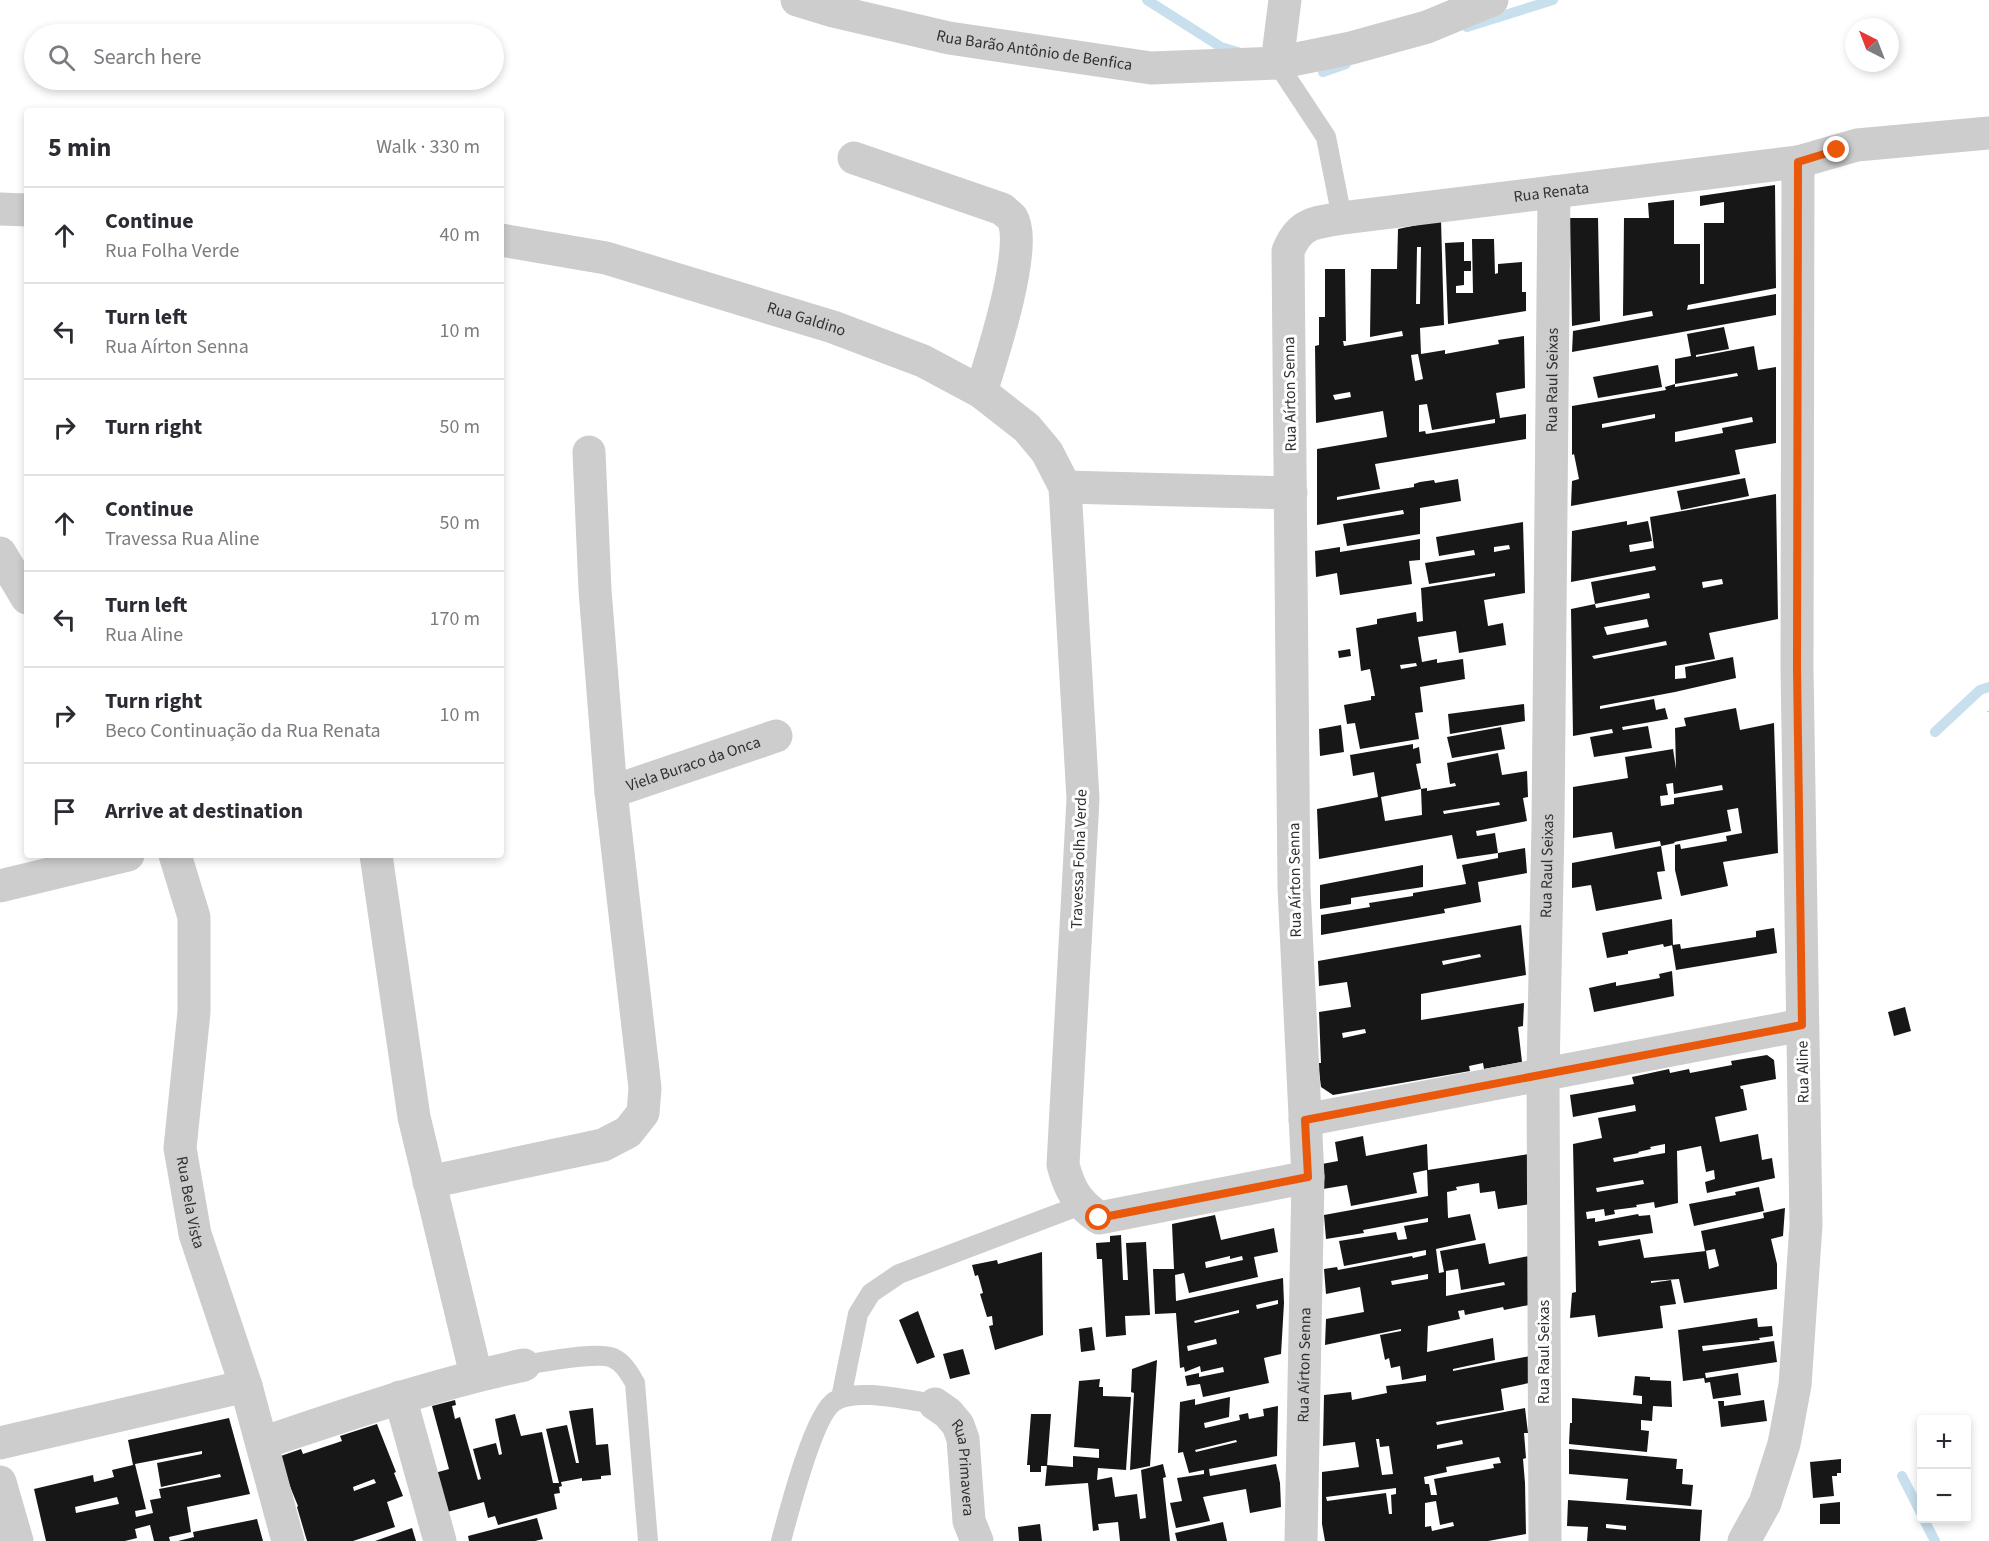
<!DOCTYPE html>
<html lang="en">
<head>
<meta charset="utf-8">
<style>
  body { margin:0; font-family:"Source Sans 3",sans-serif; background:#f7f7f7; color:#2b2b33 }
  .controls { position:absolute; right:18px; bottom:18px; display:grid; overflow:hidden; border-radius:6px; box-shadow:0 3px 9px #0003 }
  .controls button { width:54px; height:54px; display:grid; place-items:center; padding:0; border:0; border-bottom:2px solid #e1e1e2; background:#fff; color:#2b2b33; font:30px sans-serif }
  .compass { position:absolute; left:1845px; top:18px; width:54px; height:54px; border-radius:50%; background:#fff; box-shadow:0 3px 9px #0003; rotate:318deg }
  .stop { position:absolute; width:18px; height:18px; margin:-14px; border:4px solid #ea580c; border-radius:50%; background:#fff }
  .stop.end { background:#ea580c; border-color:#fff; box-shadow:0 2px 6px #0008 }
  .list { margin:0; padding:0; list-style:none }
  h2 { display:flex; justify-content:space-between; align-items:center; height:78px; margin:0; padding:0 24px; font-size:26px }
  h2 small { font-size:20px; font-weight:400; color:#7c7c81 }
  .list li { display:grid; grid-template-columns:39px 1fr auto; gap:18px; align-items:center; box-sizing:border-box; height:96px; padding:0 24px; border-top:2px solid #e1e1e2 }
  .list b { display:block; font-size:22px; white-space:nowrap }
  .list p { margin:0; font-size:20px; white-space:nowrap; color:#7c7c81 }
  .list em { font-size:20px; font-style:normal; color:#7c7c81 }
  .icon { flex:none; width:33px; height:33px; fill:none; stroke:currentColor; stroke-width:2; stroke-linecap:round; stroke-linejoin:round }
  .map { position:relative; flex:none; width:1989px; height:1541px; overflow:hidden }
  .search { position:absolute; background:#fff; box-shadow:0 3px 9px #0003; left:24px; top:24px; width:480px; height:66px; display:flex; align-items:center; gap:15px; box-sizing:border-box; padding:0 21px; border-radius:33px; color:#7c7c81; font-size:22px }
  .panel { position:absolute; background:#fff; box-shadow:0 3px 9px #0003; left:24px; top:108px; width:480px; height:750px; border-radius:6px }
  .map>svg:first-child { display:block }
</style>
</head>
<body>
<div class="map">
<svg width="1989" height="1541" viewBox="0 0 1989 1541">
  <rect width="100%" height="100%" fill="#fff"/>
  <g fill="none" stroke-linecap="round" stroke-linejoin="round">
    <g stroke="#c8dfee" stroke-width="10">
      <path d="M1147,0L1221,47L1238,52"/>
      <path d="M1467,27L1553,0"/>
      <path d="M1323,72L1346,64"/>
      <path d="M1935,732L1980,690L1989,687"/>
      <path d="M1902,1476L1922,1515"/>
      <path d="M1923,1518L1935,1541"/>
    </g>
  </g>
  <g fill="#171717" fill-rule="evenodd">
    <path d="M1775,185L1776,288L1688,305L1687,310L1776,294V315L1572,352L1573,331L1653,316L1652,311L1623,316L1624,218H1649L1648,203L1674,200V244H1700V284H1704V223H1724V202L1700,206V196Z"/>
    <path d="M1570,218H1598L1600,321L1572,326Z"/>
    <path d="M1441,220L1444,325L1420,328L1421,354L1445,350V354L1499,344L1498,340L1524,336L1525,388L1496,393L1500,418L1526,414V439L1375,464L1380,489L1337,497V500L1414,487V484L1420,482L1434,480L1435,483L1458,479L1461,501L1420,508V534L1347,546L1343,524L1404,514L1403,510L1317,525V449L1387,437L1383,411L1316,423L1315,346L1319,345V317H1325V269H1345L1346,341H1343L1344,346L1403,336L1402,331L1370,337L1371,269H1397L1398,229ZM1417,247H1421L1420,304H1416ZM1418,354L1423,379L1415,381L1411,355ZM1350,392L1351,397L1335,400L1333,395ZM1427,404L1432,430L1495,419V423L1426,434L1425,431L1419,432V405Z"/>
    <path d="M1472,239H1494L1495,274L1498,273V264L1522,262V292H1526V311L1448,324L1445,243L1464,242V261H1471V271H1464V285L1456,286V293H1473Z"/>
    <path d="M1724,327L1729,349L1696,355V357L1754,346L1758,370L1776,367V443L1735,450L1740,474L1571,506L1572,481L1579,479L1574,454L1572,455V406L1666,390L1665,387L1675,384V387L1738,376L1737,373L1675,384V359L1691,356L1687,334ZM1655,414V418L1602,428V424ZM1752,417L1753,422L1722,428L1723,433L1675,442V432Z"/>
    <path d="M1658,365L1662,387L1598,398L1593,377Z"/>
    <path d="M1745,478L1749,496L1681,510L1677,491Z"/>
    <path d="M1776,494L1778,619L1709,633L1715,659L1675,666V679L1686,678L1685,667L1733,657L1736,678L1675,692L1600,706V709L1654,699L1656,710L1665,708L1668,719L1622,727L1623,730L1648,726L1652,748L1594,757L1590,737L1613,733L1612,729L1573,736L1571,609L1595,604L1591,582L1656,570L1655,566L1571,582L1572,531L1627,521V525L1648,521L1652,541L1629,545L1630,552L1654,548L1650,517ZM1722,579L1723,584L1703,588L1702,582ZM1649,593L1650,598L1596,608L1595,604ZM1647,619L1649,627L1607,635L1604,627ZM1666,641L1667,645L1594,659L1592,656Z"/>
    <path d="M1523,522L1525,593L1484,600L1488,626L1503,623L1506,645L1459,653L1456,631L1418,637L1422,662L1437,659V663L1463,659L1465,679L1420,687L1423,712L1415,713L1419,739L1360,749L1355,723L1347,724L1344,705L1371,700V696H1375L1370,669L1361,671L1356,628L1377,624V619L1416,612L1417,622L1423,621L1421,588L1495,576V573L1429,584L1425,563L1475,555L1474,550L1439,556L1436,537ZM1509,545L1510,549L1494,552V547ZM1416,663L1417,666L1401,669L1400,665Z"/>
    <path d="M1420,539V560L1409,561L1412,584L1340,595L1337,573L1316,577L1315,551L1340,547V552Z"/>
    <path d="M1350,649L1351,656L1339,658L1338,651Z"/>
    <path d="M1524,704L1525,721L1450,734L1448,714Z"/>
    <path d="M1736,708L1740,730L1774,723L1778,853L1723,862L1728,886L1681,896L1675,870V845L1680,844L1681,849L1727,841L1726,836L1742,833L1738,808L1727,810L1731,831L1674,842L1675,843L1661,846L1660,841L1615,849L1612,832L1573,838V787L1628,778L1625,757L1673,749L1676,769L1675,728L1686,726L1684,718ZM1673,783L1674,794L1722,785L1723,790L1674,798V804L1661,806L1660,796L1668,795L1666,784Z"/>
    <path d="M1341,725L1344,752L1320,756L1319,729Z"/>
    <path d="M1501,727L1505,749L1452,758L1447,737Z"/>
    <path d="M1413,744V749L1419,747L1421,763L1416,764L1421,789L1381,797L1385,821L1422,815L1421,789L1427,788V791L1456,786L1455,783L1450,784L1447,763L1498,753L1502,775L1527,771L1528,797L1523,798L1527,821L1476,831L1477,836L1495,833L1498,853L1525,848L1527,873L1478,882L1481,902L1444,909L1445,913L1321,935V915L1370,907L1369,903L1413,896V893L1466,884L1462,865L1498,858V853L1457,859L1452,835L1319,859L1317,809L1378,797L1374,772L1353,776L1350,755ZM1499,802L1500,805L1444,814L1443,811Z"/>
    <path d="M1661,846L1665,871L1657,872L1662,899L1596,911L1591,885L1572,888V863Z"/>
    <path d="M1423,865V887L1351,898V904L1320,909V885Z"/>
    <path d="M1672,919L1673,945L1664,947L1663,944L1628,951V954L1607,958L1602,933Z"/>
    <path d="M1521,925L1526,975L1421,994V1020L1524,1003L1523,1026L1518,1027L1522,1062L1484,1069L1483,1063L1469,1066L1470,1071L1333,1095L1321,1087L1318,1063H1321L1319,1012L1351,1007L1347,982L1319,986L1318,961ZM1480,954L1481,957L1443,965L1442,961ZM1365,1029L1366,1033L1343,1038L1342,1033Z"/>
    <path d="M1774,928L1777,953L1676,970L1672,945L1680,944L1681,949L1737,940L1756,937V931Z"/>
    <path d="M1672,971L1674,996L1594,1012L1589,988L1616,982V986L1660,978L1659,974Z"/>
    <path d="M1905,1007L1911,1031L1894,1036L1888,1012Z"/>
    <path d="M1767,1055L1774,1060L1776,1079L1740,1086L1741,1089H1743L1747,1110L1715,1117L1720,1142L1758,1134L1762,1160L1772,1158L1775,1178L1707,1193L1705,1182L1715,1179L1714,1170L1706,1172L1701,1146L1677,1151L1678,1203L1655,1208L1654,1202L1636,1205L1637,1207L1614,1210L1615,1214L1605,1216L1604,1209L1586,1212L1587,1219L1595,1218V1222L1638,1214L1639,1216L1650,1215L1653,1233L1598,1241L1599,1246L1640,1239L1644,1258L1706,1251L1709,1269L1719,1266L1715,1249L1705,1251L1701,1231L1764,1218L1763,1213L1785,1208L1783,1236L1771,1239L1777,1264V1289L1684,1303L1679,1279L1651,1281V1283L1671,1280L1676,1304L1660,1306L1663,1328L1598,1337L1595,1315L1570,1318L1572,1293L1576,1292L1573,1144L1602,1138L1598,1118L1636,1111L1635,1105L1573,1117L1570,1095L1634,1084L1632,1077L1669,1069L1670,1073L1689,1069L1690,1073L1732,1065L1731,1061ZM1665,1144V1153L1614,1162L1613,1158L1639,1153L1638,1152L1651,1149L1650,1147ZM1643,1180L1644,1184L1597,1192L1596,1188Z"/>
    <path d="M1363,1136L1366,1156L1427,1144L1428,1170L1529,1154L1531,1204L1498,1209L1495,1191L1480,1193L1479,1183L1456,1187L1457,1190L1447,1192L1448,1218L1470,1214L1476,1240L1436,1249L1439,1273L1444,1272L1440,1251L1485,1243L1489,1264L1529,1256V1305L1504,1310L1503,1307L1465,1315L1464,1310L1458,1311L1460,1319L1428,1326L1427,1352L1493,1338L1495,1360L1453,1369V1371L1530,1356L1529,1383L1501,1389L1504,1410L1436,1422L1437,1425L1525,1408L1528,1433H1524L1526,1458L1523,1459L1525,1483L1526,1534L1488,1541H1325L1322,1524V1472L1359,1467L1355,1442L1323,1446L1324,1395L1351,1392L1352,1400L1387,1393L1386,1386L1426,1381V1375L1402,1380L1400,1366L1391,1368L1389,1358L1385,1360L1380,1335L1401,1331V1329L1325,1345L1326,1319L1364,1312L1360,1287L1326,1294L1324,1269L1337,1267L1338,1270L1412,1256L1413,1258L1426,1255V1250L1344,1266L1339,1241L1396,1232L1398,1240L1407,1239L1404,1226L1428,1222V1218L1363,1230L1364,1233L1326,1239L1324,1215L1428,1196L1427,1170L1413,1173L1417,1193L1351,1206L1347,1185L1323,1189L1322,1164L1338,1161L1335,1142ZM1458,1269L1461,1290L1504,1282L1505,1285L1446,1296V1271ZM1428,1274V1279L1392,1285L1391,1281ZM1376,1439H1379L1380,1447L1389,1446L1393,1474L1382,1475ZM1462,1440L1463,1444L1437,1449V1445ZM1499,1457L1501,1463L1493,1464L1494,1468L1434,1479L1437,1495H1431L1429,1484H1425L1424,1477L1447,1472L1446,1467ZM1396,1488V1494L1391,1495L1392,1514H1389L1386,1493L1327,1501L1326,1497ZM1436,1501L1440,1525L1453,1522L1454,1526L1432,1531L1431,1526L1425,1527V1503Z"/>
    <path d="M1759,1187L1764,1211L1694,1226L1689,1204L1736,1195L1735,1192Z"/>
    <path d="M1215,1215L1221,1240L1274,1228L1278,1252L1254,1257L1258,1277L1189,1293L1184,1273L1175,1275L1176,1301L1283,1278L1284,1303L1281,1354L1264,1358L1269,1383L1203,1397L1200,1384L1187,1386L1185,1376L1199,1373V1377L1224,1372L1223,1367L1201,1372L1200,1366L1185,1372L1184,1367L1180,1368L1176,1313L1155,1314L1153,1269H1174L1172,1224ZM1230,1256V1259L1242,1256L1243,1260L1206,1268L1205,1262ZM1278,1300V1304L1257,1309L1256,1305ZM1239,1310V1313L1195,1323L1194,1321ZM1216,1339L1217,1344L1188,1351L1187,1346Z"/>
    <path d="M1121,1235L1123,1280H1128L1126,1243L1146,1242L1150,1315L1125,1316L1126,1335L1106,1337L1102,1259H1097L1096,1243L1110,1242V1236Z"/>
    <path d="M1042,1252L1043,1335L995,1350L989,1326L993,1325L992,1316L987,1317L980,1294L983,1293L978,1275L975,1276L972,1265L997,1260L998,1264Z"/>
    <path d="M918,1311L935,1357L917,1364L899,1320Z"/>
    <path d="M1757,1318L1758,1327L1772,1326L1773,1336L1759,1338L1760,1340L1702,1346L1703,1351L1774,1341L1777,1362L1705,1373L1706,1378L1738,1373L1741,1395L1713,1399L1710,1382L1705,1383L1704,1378L1683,1381L1678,1330Z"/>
    <path d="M1092,1327L1095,1350L1081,1352L1079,1329Z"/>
    <path d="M963,1349L970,1374L950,1379L943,1354Z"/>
    <path d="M1157,1360L1150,1466L1130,1470L1134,1393L1131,1392L1132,1369Z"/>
    <path d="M1635,1376L1650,1377V1380L1671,1381L1672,1407L1653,1406L1652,1421L1641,1420V1430L1649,1431L1647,1452L1569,1444L1570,1423H1572V1398L1642,1404V1396L1633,1395Z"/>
    <path d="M1100,1379L1099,1387H1103V1396L1131,1397L1126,1470L1098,1468L1097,1480L1112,1477L1115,1497L1137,1494L1140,1519L1146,1518L1141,1470L1163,1464L1166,1477L1163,1478L1170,1541H1120L1118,1522L1098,1524L1099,1530L1093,1531L1088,1483L1045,1486L1047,1465L1073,1467V1456L1099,1458V1449L1074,1447L1079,1381Z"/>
    <path d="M1230,1397L1229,1417L1204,1423L1205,1428L1240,1420L1239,1415L1248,1413L1249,1419L1264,1416L1263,1409L1278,1406L1277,1456L1209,1469L1210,1476L1276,1464L1280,1483L1281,1507L1250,1513L1246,1489L1208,1496L1203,1497L1210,1521L1176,1528L1170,1503L1182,1501L1177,1478L1204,1474V1470L1189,1473L1183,1452L1178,1453L1180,1402L1195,1399V1405ZM1236,1440L1237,1442L1196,1452L1195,1450Z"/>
    <path d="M455,1400L456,1405L452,1406L455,1419L460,1417L478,1480L481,1479L473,1449L496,1443L499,1455L502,1454L495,1419L515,1414L521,1436L542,1432L553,1483H559L546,1429L567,1425L576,1463H579L569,1411L593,1408L596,1445L608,1444L611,1475L601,1476V1479L582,1481V1478L561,1482L562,1486L559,1487L560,1493L554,1494L557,1509L498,1525L495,1516L488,1518L484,1502L436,1515L424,1476L449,1469L432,1406Z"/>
    <path d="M1764,1400L1767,1421L1721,1427L1718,1401H1724V1406Z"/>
    <path d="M1031,1414H1051L1047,1466H1041V1472H1030V1465H1027Z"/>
    <path d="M229,1418L250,1494L187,1507L191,1532L169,1537L170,1541H154L150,1525L135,1529L137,1538L125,1541H46L34,1489L93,1475L94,1482L114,1477L112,1470L133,1465L128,1440ZM202,1451V1454L157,1463L161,1487L220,1474L221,1477L159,1489L161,1498L150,1500L153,1513L136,1517L135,1511L146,1509L135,1464ZM117,1497L119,1504L76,1513L75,1507Z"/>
    <path d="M377,1424L396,1472L394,1473L403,1496L387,1502L395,1527L353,1541H307L297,1507L298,1506L278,1457L301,1449L303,1454L342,1441L340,1436ZM374,1479L376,1483L354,1491L353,1487Z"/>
    <path d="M1569,1449L1677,1459L1676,1469H1683L1682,1484L1693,1485L1691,1506L1626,1500L1628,1479L1569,1474Z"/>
    <path d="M1841,1459V1473H1837V1476H1832L1834,1496L1813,1498L1810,1462Z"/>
    <path d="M1568,1500L1702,1510L1700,1541H1587L1588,1527L1567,1526ZM1606,1524L1626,1526V1530L1606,1528Z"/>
    <path d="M1840,1502V1524H1820V1504Z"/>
    <path d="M537,1518L543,1539L535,1541H469L468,1536Z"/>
    <path d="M257,1519L263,1541H178L194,1537L193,1532Z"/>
    <path d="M1223,1522L1227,1541H1177L1175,1533Z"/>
    <path d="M1040,1524L1042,1541H1019L1018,1527Z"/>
    <path d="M412,1528L416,1541H375Z"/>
  </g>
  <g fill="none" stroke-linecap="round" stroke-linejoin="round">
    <path stroke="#cdcdcd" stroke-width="4" stroke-dasharray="3 3" stroke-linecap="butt" d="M1989,711V712"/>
    <g stroke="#cdcdcd" stroke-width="20">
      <path d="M1277,63L1326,137L1342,218"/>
      <path d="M524,1365C544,1362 597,1351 613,1358C624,1363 629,1373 635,1383L648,1541"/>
      <path d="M841,1398L858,1314L871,1293L899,1274L1081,1205"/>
      <path d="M781,1541C788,1515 814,1413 835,1401C857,1387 910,1401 935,1404"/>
    </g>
    <g stroke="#cdcdcd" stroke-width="33">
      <path id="s1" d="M797,0L833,11L949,38L1151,68L1277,63L1351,48L1427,27L1492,0"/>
      <path d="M1277,63L1285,0"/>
      <path d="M854,158L1002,209C1005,212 1010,215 1012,218C1029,245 991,360 981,392"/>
      <path d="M0,209L27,210"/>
      <path id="s2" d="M501,240L606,258L833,327L923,361L981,392L1027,428L1047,452L1065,487L1083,799L1063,1165C1070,1191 1077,1202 1099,1218L1308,1177"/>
      <path d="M1065,487L1291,493"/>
      <path d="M0,553L27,598"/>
      <path id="s3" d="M611,792L776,736"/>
      <path id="s4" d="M175,855L194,917V1012L180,1148L195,1234L246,1386L288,1541"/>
      <path d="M376,855L414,1117L476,1375"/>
      <path d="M0,886L128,855"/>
      <path d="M1305,1120L1802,1025"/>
      <path d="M429,1182L603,1145L628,1132L643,1113L645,1088L611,792L595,590L589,452"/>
      <path d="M400,1397L440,1541"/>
      <path id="s5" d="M935,1404L948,1413L958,1425L963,1439L969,1521L977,1541"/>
      <path d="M0,1443L246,1386"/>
      <path d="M262,1443C349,1414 434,1384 524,1365"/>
      <path d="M0,1482L17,1541"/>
      <path id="s6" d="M1301,1541L1308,1177L1294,888L1288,251C1300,222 1314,223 1342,218L1798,162L1857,145L1989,133"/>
      <path id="s7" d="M1545,1541L1543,1074L1548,825L1554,192"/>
      <path d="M1744,1541L1765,1503L1784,1444L1795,1385L1806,1225L1797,668L1798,162"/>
    </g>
  </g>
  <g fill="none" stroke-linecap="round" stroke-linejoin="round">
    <path stroke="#ea580c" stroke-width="8" d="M1099,1218L1308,1177L1305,1120L1802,1025L1797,668L1798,162L1837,150"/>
  </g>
  <g text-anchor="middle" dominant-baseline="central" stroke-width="6" stroke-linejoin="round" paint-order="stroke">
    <g font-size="16" fill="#303030" stroke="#fff">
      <text stroke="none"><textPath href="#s1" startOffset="243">Rua Barão Antônio de Benfica</textPath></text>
      <text stroke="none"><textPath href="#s6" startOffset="1569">Rua Renata</textPath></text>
      <text stroke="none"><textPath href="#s2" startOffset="316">Rua Galdino</textPath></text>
      <text stroke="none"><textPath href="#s7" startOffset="1161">Rua Raul Seixas</textPath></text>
      <text transform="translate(1290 394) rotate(-91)">Rua Aírton Senna</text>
      <text stroke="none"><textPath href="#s3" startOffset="87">Viela Buraco da Onca</textPath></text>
      <text transform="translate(1079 859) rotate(-88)">Travessa Folha Verde</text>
      <text stroke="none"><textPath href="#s7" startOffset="675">Rua Raul Seixas</textPath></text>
      <text transform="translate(1295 880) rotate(-91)">Rua Aírton Senna</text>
      <text transform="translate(1803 1072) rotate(-91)">Rua Aline</text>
      <text stroke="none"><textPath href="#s4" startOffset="352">Rua Bela Vista</textPath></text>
      <text transform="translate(1544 1352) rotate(-90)">Rua Raul Seixas</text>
      <text stroke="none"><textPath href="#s6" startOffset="176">Rua Aírton Senna</textPath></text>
      <text stroke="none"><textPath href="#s5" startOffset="75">Rua Primavera</textPath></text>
    </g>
  </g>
</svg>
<div class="controls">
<button>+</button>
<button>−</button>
</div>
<svg class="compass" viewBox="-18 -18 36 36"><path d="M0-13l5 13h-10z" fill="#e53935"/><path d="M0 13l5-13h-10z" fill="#7c7c81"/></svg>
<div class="stop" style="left:1099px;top:1218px"></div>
<div class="stop end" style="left:1837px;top:150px"></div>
<div class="search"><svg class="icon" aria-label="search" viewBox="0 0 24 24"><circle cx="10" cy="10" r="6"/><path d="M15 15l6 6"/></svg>Search here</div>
<section class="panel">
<h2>5 min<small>Walk · 330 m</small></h2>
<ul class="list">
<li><svg class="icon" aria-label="ahead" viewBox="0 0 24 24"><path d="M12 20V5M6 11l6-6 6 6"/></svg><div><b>Continue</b><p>Rua Folha Verde</p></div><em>40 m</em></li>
<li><svg class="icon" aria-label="left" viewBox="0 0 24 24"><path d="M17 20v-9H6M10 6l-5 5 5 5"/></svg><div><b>Turn left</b><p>Rua Aírton Senna</p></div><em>10 m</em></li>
<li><svg class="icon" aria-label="right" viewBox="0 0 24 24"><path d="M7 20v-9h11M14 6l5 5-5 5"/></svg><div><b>Turn right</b></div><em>50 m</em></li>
<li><svg class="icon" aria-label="ahead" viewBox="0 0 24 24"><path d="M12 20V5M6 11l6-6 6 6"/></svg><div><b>Continue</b><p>Travessa Rua Aline</p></div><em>50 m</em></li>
<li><svg class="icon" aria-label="left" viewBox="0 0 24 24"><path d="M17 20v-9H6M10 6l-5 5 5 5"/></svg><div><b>Turn left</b><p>Rua Aline</p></div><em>170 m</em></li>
<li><svg class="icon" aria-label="right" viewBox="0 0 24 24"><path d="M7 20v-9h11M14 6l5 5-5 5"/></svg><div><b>Turn right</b><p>Beco Continuação da Rua Renata</p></div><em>10 m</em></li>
<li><svg class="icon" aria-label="arrive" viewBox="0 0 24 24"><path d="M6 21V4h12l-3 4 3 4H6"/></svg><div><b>Arrive at destination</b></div></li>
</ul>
</section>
</div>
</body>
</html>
